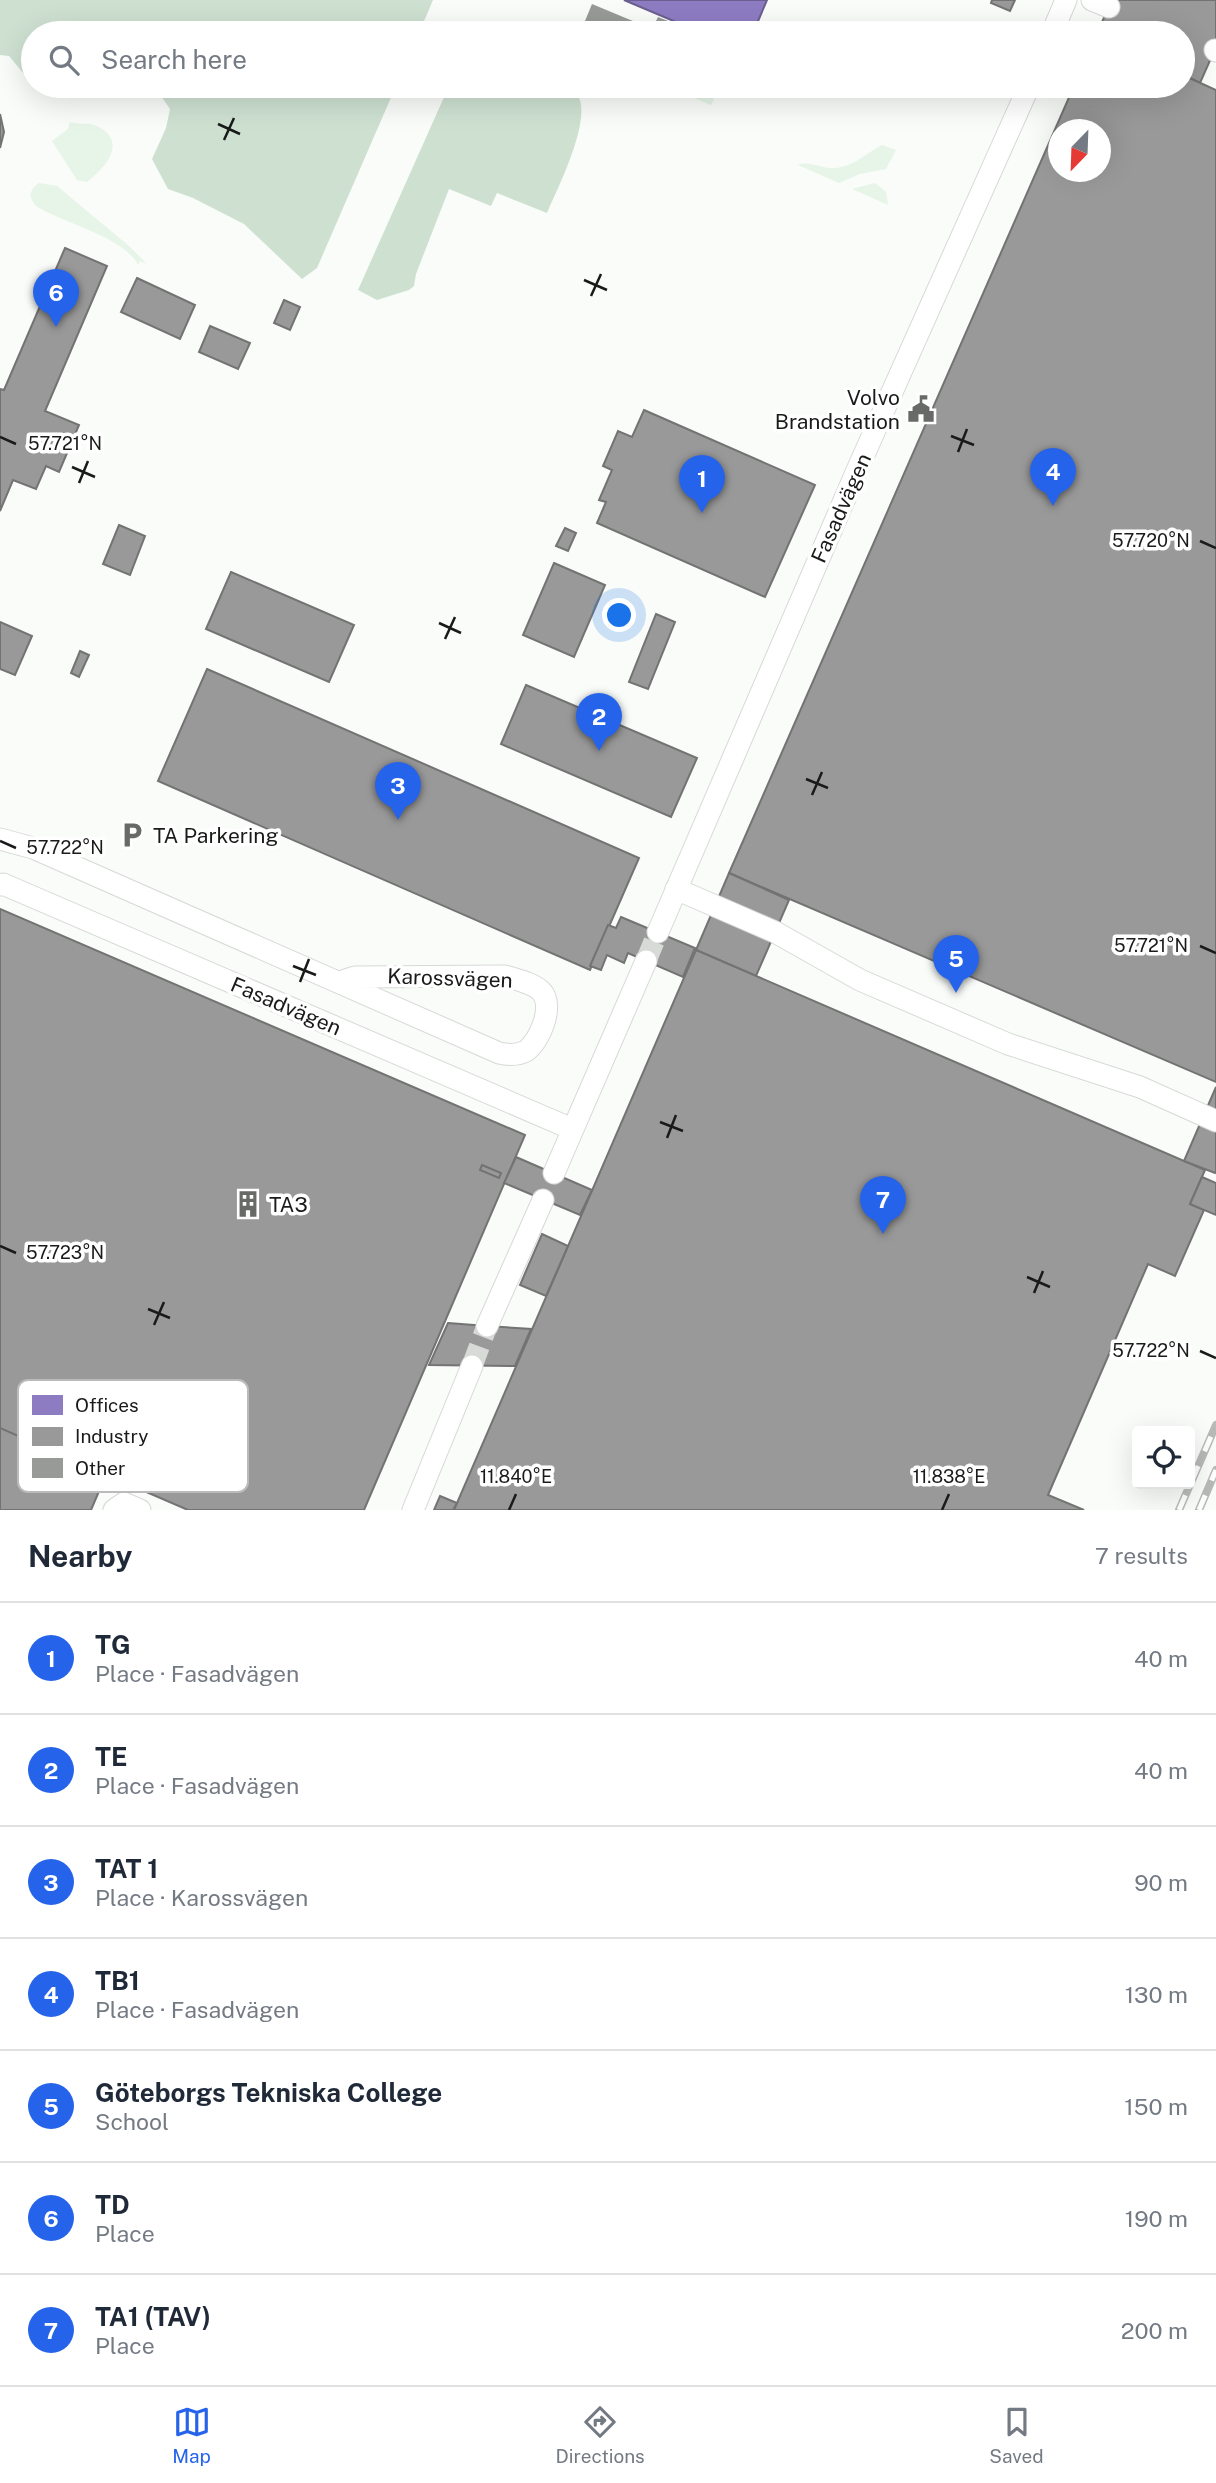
<!DOCTYPE html>
<html lang="en">
<head>
<meta charset="utf-8">
<style>
  body { margin:0; font-family:"Public Sans",sans-serif; background:#f2f2f3; color:#1f2937 }
  .controls { position:absolute; right:21px; bottom:21px; display:grid; overflow:hidden; border-radius:7px; box-shadow:0 7px 28px #0002 }
  .controls button { width:63px; height:63px; display:grid; place-items:center; padding:0; border:0; border-bottom:2px solid #e0e1e3; background:#fff; color:#1f2937; font:35px sans-serif }
  .compass { position:absolute; left:1048px; top:119px; width:63px; height:63px; border-radius:50%; background:#fff; box-shadow:0 7px 28px #0002; rotate:203deg }
  .you { position:absolute; left:620px; top:616px; width:24px; height:24px; margin:-18px; border:5px solid #fff; border-radius:50%; background:#1a73e8; box-shadow:0 0 0 10px #1a73e833 }
  .badge { display:grid; place-items:center; width:46px; height:46px; border-radius:50%; background:#2563eb; color:#fff; font-size:23px; font-weight:700 }
  .pin { position:absolute; translate:-50% -58px; filter:drop-shadow(0 2px 4px #0008) }
  .pin::after { content:''; position:absolute; top:37px; width:24px; height:21px; background:inherit; clip-path:polygon(0 0,100% 0,50% 100%) }
  .list { margin:0; padding:0; list-style:none }
  h2 { display:flex; justify-content:space-between; align-items:center; height:91px; margin:0; padding:0 28px; font-size:30px }
  h2 small { font-size:23px; font-weight:400; color:#747a83 }
  .list li { display:grid; grid-template-columns:46px 1fr auto; gap:21px; align-items:center; box-sizing:border-box; height:112px; padding:0 28px; border-top:2px solid #e0e1e3 }
  .list b { display:block; font-size:26px; white-space:nowrap }
  .list p { margin:0; font-size:23px; white-space:nowrap; color:#747a83 }
  .list em { font-size:23px; font-style:normal; color:#747a83 }
  .icon { flex:none; width:38px; height:38px; fill:none; stroke:currentColor; stroke-width:2; stroke-linecap:round; stroke-linejoin:round }
  .map { position:relative; flex:none; width:1216px; height:1510px; overflow:hidden }
  .search { position:absolute; background:#fff; box-shadow:0 7px 28px #0002; left:21px; right:21px; top:21px; height:77px; display:flex; align-items:center; gap:18px; box-sizing:border-box; padding:0 24px; border-radius:38px; color:#747a83; font-size:26px }
  .sheet { height:875px; background:#fff }
  nav { display:flex; justify-content:space-around; align-items:center; box-sizing:border-box; height:98px; border-top:2px solid #e0e1e3; background:#fff; font-size:19px; color:#747a83 }
  nav a { display:grid; justify-items:center; gap:4px }
  nav .on { color:#2563eb }
  .map>svg:first-child { display:block }
</style>
</head>
<body>
<div class="map">
<svg width="1216" height="1510" viewBox="0 0 1216 1510">
  <rect width="100%" height="100%" fill="#f9fcf9"/>
  <g fill="#e6f5e8">
    <path d="M667,86H687L712,97L714,100L711,105L708,104Z"/>
    <path d="M70,122C79,125 88,122 97,126C129,142 105,168 87,182L77,180L52,141L68,129Z"/>
    <path d="M882,145L896,150L886,169L860,174L839,183L798,165C809,160 823,170 836,168C855,166 866,153 882,145Z"/>
    <path d="M39,183L57,186L129,246L147,264L140,261L138,265C125,237 62,223 36,206C28,197 29,190 39,183Z"/>
    <path d="M875,183L886,192L888,205L852,189Z"/>
  </g>
  <g fill="#cee1d1">
    <path d="M0,0H433L419,33H33V85L9,56L0,55Z"/>
    <path d="M154,86H396L317,268L302,279L244,224L193,198L168,189L152,159L166,128L170,109Z"/>
    <path d="M449,86H563C567,88 574,91 577,94C594,117 557,189 547,213L497,193L491,206L449,189L416,274L414,286L409,290L377,300L358,290Z"/>
  </g>
  <path fill="#8e7cc3" stroke="#6b5f90" stroke-width="2" d="M624,0H767L753,33H702Z"/>
  <g fill="#999" stroke="#737373" stroke-width="2" fill-rule="evenodd">
    <path d="M992,0H1015L1010,11L991,3Z"/>
    <path d="M1112,0H1216V47L1200,83L1183,75V33H1097Z"/>
    <path d="M1183,75L1216,90V1082L729,873L1074,86H1183ZM1058,130H1100V172H1058Z"/>
    <path d="M0,114L4,132L0,148Z"/>
    <path d="M65,248L107,266L45,411L79,425L59,472L46,466L36,489L13,480L0,511V389L4,390Z"/>
    <path d="M137,278L195,305L180,339L121,312Z"/>
    <path d="M284,300L300,307L290,330L274,323Z"/>
    <path d="M210,326L250,343L238,369L199,352Z"/>
    <path d="M644,410L815,485L765,597L597,523L606,502L599,500L612,470L603,466L618,431L632,437Z"/>
    <path d="M119,525L145,536L130,575L103,564Z"/>
    <path d="M565,528L576,533L568,551L556,546Z"/>
    <path d="M554,563L605,585L574,657L523,635Z"/>
    <path d="M231,572L354,625L329,682L206,629Z"/>
    <path d="M656,614L675,622L648,689L629,682Z"/>
    <path d="M0,622L32,636L15,675L0,669Z"/>
    <path d="M80,651L89,655L79,677L71,673Z"/>
    <path d="M207,669L639,858L590,970L158,781Z"/>
    <path d="M526,685L697,758L671,817L501,744Z"/>
    <path d="M729,873L789,900L756,976L696,950Z"/>
    <path d="M0,909L525,1135L364,1510H188L0,1429Z"/>
    <path d="M621,917L695,948L683,977L628,953L624,963L607,955L601,970L590,966L608,925L616,928Z"/>
    <path d="M696,950L1205,1170L1190,1204L1204,1210L1175,1276L1148,1264L1048,1495L1084,1510H454Z"/>
    <path d="M1216,1087V1171L1215,1173L1184,1161Z"/>
    <path d="M516,1157L592,1190L580,1215L504,1183Z"/>
    <path d="M482,1165L501,1173L499,1178L480,1170Z"/>
    <path d="M1202,1177L1216,1183V1215L1190,1204Z"/>
    <path d="M542,1234L568,1246L546,1296L520,1285Z"/>
    <path d="M448,1323L487,1326L531,1329L515,1366L429,1365Z"/>
    <path d="M0,1428L106,1475L91,1510H0Z"/>
    <path d="M440,1496L457,1503L453,1510H434Z"/>
  </g>
  <path fill="#989a98" d="M592,4L652,29L658,17L668,21L663,33H580Z"/>
  <g fill="none" stroke-linecap="round" stroke-linejoin="round">
    <g stroke="#d7dad7" stroke-width="21" stroke-dasharray="21 10" stroke-linecap="butt">
      <path d="M646,961L658,932"/>
      <path d="M472,1366L487,1326"/>
    </g>
    <defs>
      <g id="street">
        <path d="M1092,0L1109,7"/>
        <path d="M1052,33L1066,0"/>
        <path d="M1215,50L1216,51"/>
        <path d="M0,839L33,848L499,1053C508,1055 517,1056 526,1051C540,1041 555,1005 541,991C531,982 517,980 505,976L355,977L340,982"/>
        <path d="M0,885L3,884L572,1129"/>
        <path d="M676,889L775,932L860,980L1008,1044L1140,1087L1216,1121"/>
        <path d="M658,932L858,468L1029,86"/>
        <path d="M554,1173L646,961"/>
        <path d="M487,1326L543,1200"/>
        <path d="M114,1510L124,1503L140,1510"/>
        <path d="M413,1510L472,1366"/>
      </g>
    </defs>
    <use href="#street" stroke="#d7d9d7" stroke-width="23"/>
    <use href="#street" stroke="#fefffe" stroke-width="21"/>
    <defs>
      <g id="rail">
        <path d="M1179,1510L1216,1425"/>
        <path d="M1199,1510L1216,1470"/>
      </g>
    </defs>
    <use href="#rail" stroke="#b8bab8" stroke-width="8"/>
    <use href="#rail" stroke="#fff" stroke-width="5" stroke-dasharray="16" stroke-linecap="butt"/>
  </g>
  <path fill="none" stroke="#191b19" stroke-width="2.5" d="M218,124L240,134M224,140L234,118M584,280L607,290M591,296L601,274M951,436L974,445M0,437L16,444M958,452L967,429M72,467L95,477M79,483L88,461M1200,541L1216,548M439,623L461,633M445,639L455,617M806,779L828,788M812,795L822,772M0,841L16,848M1200,946L1216,953M293,966L316,975M300,982L309,959M660,1122L683,1131M667,1138L676,1115M0,1246L16,1253M1027,1277L1050,1287M1034,1293L1043,1271M148,1309L170,1318M154,1325L164,1302M1200,1351L1216,1358M509,1510L516,1494M942,1510L949,1494"/>
  <defs>
    <symbol id="civic-bare" viewBox="-9 -9 18 18"><path d="M-.6-6.5H3V-4.5H.6V-3L4-1V1h2V6H-6V1h2V-1L-.6-3ZM-1.2 2.5V6h2.4V2.5Z" fill="#676a67" stroke="#fff" stroke-width="2.5" paint-order="stroke"/></symbol>
    <symbol id="parking-bare" viewBox="-9 -9 18 18"><path d="M-3.5-5.5H1a3.5 3.5 0 0 1 0 7H-1V5.5H-3.5ZM-1-3.4V-.6H.8a1.4 1.4 0 0 0 0-2.8Z" fill="#676a67" stroke="#fff" stroke-width="2.5" paint-order="stroke"/></symbol>
    <symbol id="building-bare" viewBox="-9 -9 18 18"><path d="M-4-6H4V6H1V3H-1V6H-4ZM-2.5-4.3h1.7v1.8h-1.7ZM.8-4.3h1.7v1.8H.8ZM-2.5-1h1.7V.8h-1.7ZM.8-1h1.7V.8H.8Z" fill="#676a67" stroke="#fff" stroke-width="2.5" paint-order="stroke"/></symbol>
  </defs>
  <g fill-rule="evenodd">
    <use href="#civic-bare" x="902" y="390" width="38" height="38"/>
    <use href="#parking-bare" x="113" y="816" width="38" height="38"/>
    <use href="#building-bare" x="229" y="1185" width="38" height="38"/>
  </g>
  <g text-anchor="middle" dominant-baseline="central" stroke-width="7" stroke-linejoin="round" paint-order="stroke">
    <g font-size="21" fill="#191b19" stroke="#fff" text-anchor="start">
      <text x="900" y="397" text-anchor="end">Volvo<tspan x="900" dy="24">Brandstation</tspan></text>
      <text x="153" y="835">TA Parkering</text>
      <text x="269" y="1204">TA3</text>
    </g>
    <g font-size="21" fill="#191b19" stroke="#fff">
      <text transform="translate(841 508) rotate(-66)">Fasadvägen</text>
      <text transform="translate(450 978) rotate(2)">Karossvägen</text>
      <text transform="translate(286 1006) rotate(23)">Fasadvägen</text>
    </g>
  </g>
  <rect x="18" y="1380" width="230" height="112" rx="10" fill="#fff" stroke="#babbba" stroke-width="2"/>
  <rect x="32" y="1395" width="31" height="20" fill="#8e7cc3"/>
  <rect x="32" y="1427" width="31" height="19" fill="#999"/>
  <rect x="32" y="1458" width="31" height="20" fill="#989a98"/>
  <g font-size="19" fill="#191b19">
    <text x="75" y="1412">Offices</text>
    <text x="75" y="1443">Industry</text>
    <text x="75" y="1475">Other</text>
  </g>
  <g font-size="18" text-anchor="middle" fill="#191b19" stroke="#fff" stroke-width="7" stroke-linejoin="round" paint-order="stroke">
    <text x="65" y="450">57.721°N</text>
    <text x="1151" y="547">57.720°N</text>
    <text x="65" y="854">57.722°N</text>
    <text x="1151" y="952">57.721°N</text>
    <text x="65" y="1259">57.723°N</text>
    <text x="1151" y="1357">57.722°N</text>
    <text x="516" y="1483">11.840°E</text>
    <text x="949" y="1483">11.838°E</text>
  </g>
</svg>
<div class="controls">
<button><svg class="icon" aria-label="locate" viewBox="0 0 24 24"><circle cx="12" cy="12" r="6"/><path d="M12 2v4M12 18v4M2 12h4M18 12h4"/></svg></button>
</div>
<svg class="compass" viewBox="-18 -18 36 36"><path d="M0-13l5 13h-10z" fill="#e53935"/><path d="M0 13l5-13h-10z" fill="#747a83"/></svg>
<div class="you"></div>
<div class="pin badge" style="left:702px;top:513px">1</div>
<div class="pin badge" style="left:599px;top:751px">2</div>
<div class="pin badge" style="left:398px;top:820px">3</div>
<div class="pin badge" style="left:1053px;top:506px">4</div>
<div class="pin badge" style="left:956px;top:993px">5</div>
<div class="pin badge" style="left:56px;top:327px">6</div>
<div class="pin badge" style="left:883px;top:1234px">7</div>
<div class="search"><svg class="icon" aria-label="search" viewBox="0 0 24 24"><circle cx="10" cy="10" r="6"/><path d="M15 15l6 6"/></svg>Search here</div>
</div>
<section class="sheet">
<h2>Nearby<small>7 results</small></h2>
<ul class="list">
<li><span class="badge">1</span><div><b>TG</b><p>Place · Fasadvägen</p></div><em>40 m</em></li>
<li><span class="badge">2</span><div><b>TE</b><p>Place · Fasadvägen</p></div><em>40 m</em></li>
<li><span class="badge">3</span><div><b>TAT 1</b><p>Place · Karossvägen</p></div><em>90 m</em></li>
<li><span class="badge">4</span><div><b>TB1</b><p>Place · Fasadvägen</p></div><em>130 m</em></li>
<li><span class="badge">5</span><div><b>Göteborgs Tekniska College</b><p>School</p></div><em>150 m</em></li>
<li><span class="badge">6</span><div><b>TD</b><p>Place</p></div><em>190 m</em></li>
<li><span class="badge">7</span><div><b>TA1 (TAV)</b><p>Place</p></div><em>200 m</em></li>
</ul>
</section>
<nav>
<a class="on"><svg class="icon" aria-label="map" viewBox="0 0 24 24"><path d="M3 6l6-2 6 2 6-2v14l-6 2-6-2-6 2zM9 4v14M15 6v14"/></svg>Map</a>
<a><svg class="icon" aria-label="directions" viewBox="0 0 24 24"><path d="M12 3l9 9-9 9-9-9zM9 14v-3h6M13 9l2 2-2 2"/></svg>Directions</a>
<a><svg class="icon" aria-label="saved" viewBox="0 0 24 24"><path d="M7 4h10v16l-5-4-5 4z"/></svg>Saved</a>
</nav>
</body>
</html>
